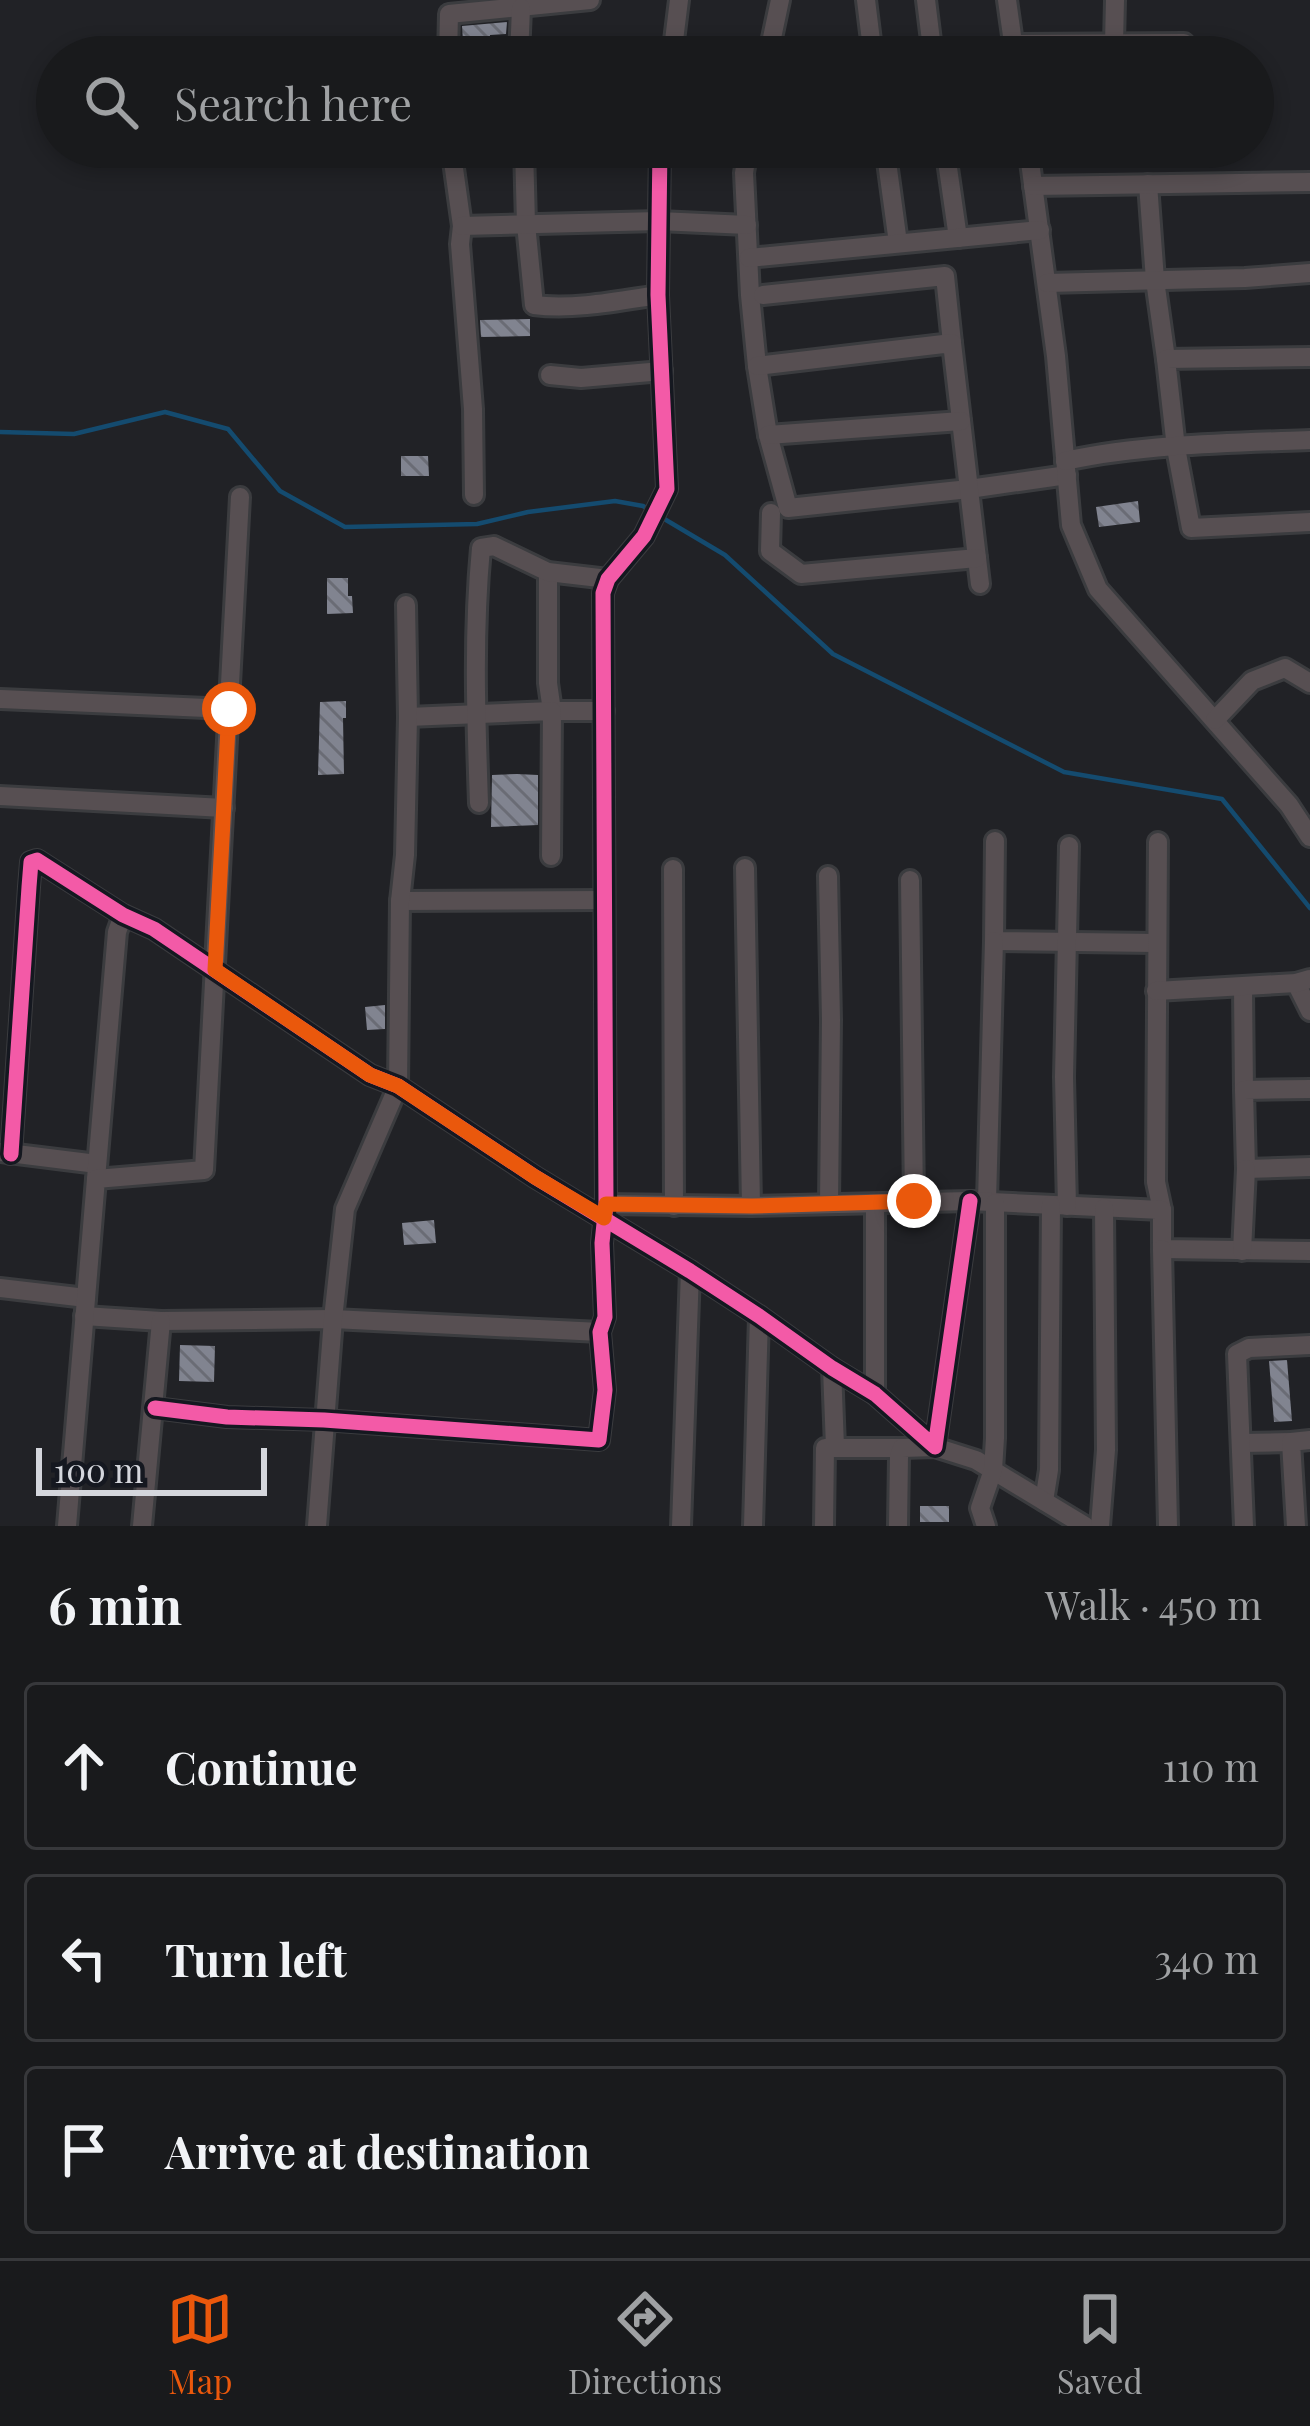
<!DOCTYPE html>
<html lang="en">
<head>
<meta charset="utf-8">
<style>
  body { margin:0; font-family:"Playfair Display",serif; background:#262729; color:#f1f3f6 }
  .scale { position:absolute; left:36px; bottom:30px; width:231px; box-sizing:border-box; padding-left:12px; border:6px solid #d4d6dc; border-top:0; font-size:33px; line-height:42px; white-space:nowrap; color:#d4d6dc; -webkit-text-stroke:9px #151820; paint-order:stroke }
  .stop { position:absolute; width:36px; height:36px; margin:-27px; border:9px solid #ea580c; border-radius:50%; background:#fff }
  .stop.end { background:#ea580c; border-color:#fff; box-shadow:0 3px 12px #0008 }
  .list { margin:0; padding:0; list-style:none }
  h2 { display:flex; justify-content:space-between; align-items:center; height:156px; margin:0; padding:0 48px; font-size:51px }
  h2 small { font-size:39px; font-weight:400; color:#9fa1a3 }
  .list li { display:grid; grid-template-columns:78px 1fr auto; gap:36px; align-items:center; box-sizing:border-box; height:168px; margin:0 24px 24px; padding:0 24px; border:3px solid #37383b; border-radius:12px }
  .list b { display:block; font-size:45px; white-space:nowrap }
  .list em { font-size:39px; font-style:normal; color:#9fa1a3 }
  .icon { flex:none; width:66px; height:66px; fill:none; stroke:currentColor; stroke-width:2; stroke-linecap:round; stroke-linejoin:round }
  .map { position:relative; flex:none; width:1310px; height:1526px; overflow:hidden }
  .search { position:absolute; background:#191a1c; box-shadow:0 6px 18px #0003; left:36px; right:36px; top:36px; height:132px; display:flex; align-items:center; gap:30px; box-sizing:border-box; padding:0 42px; border-radius:66px; color:#9fa1a3; font-size:45px }
  .sheet { height:732px; background:#191a1c }
  nav { display:flex; justify-content:space-around; align-items:center; box-sizing:border-box; height:168px; border-top:3px solid #37383b; background:#191a1c; font-size:33px; color:#9fa1a3 }
  nav a { display:grid; justify-items:center; gap:6px }
  nav .on { color:#ea580c }
  .map>svg:first-child { display:block }
</style>
</head>
<body>
<div class="map">
<svg width="1310" height="1526" viewBox="0 0 1310 1526">
  <defs>
    <pattern id="building-back-hatch" width="6" height="6" patternUnits="userSpaceOnUse" patternTransform="scale(3)"><rect width="6" height="6" fill="#818490"/><path d="M-1 5l2 2M0 0l6 6M5-1l2 2" fill="none" stroke="#6a6c75"/></pattern>
  </defs>
  <rect width="100%" height="100%" fill="#212226"/>
  <g fill="none" stroke-linecap="round" stroke-linejoin="round">
    <g stroke="#144b6f" stroke-width="4.5">
      <path d="M0,432L74,434L165,412L228,429L280,491L345,527L477,524L528,512L615,501L643,506L651,511"/>
      <path d="M661,517L725,555L833,654L1064,772L1222,799L1310,908"/>
    </g>
  </g>
  <g fill="url(#building-back-hatch)">
    <path d="M507,22L506,34L490,35V57H464L462,26Z"/>
    <path d="M530,319V336L481,337L480,320Z"/>
    <path d="M401,456H428L429,476H401Z"/>
    <path d="M1138,501L1140,522L1099,527L1096,507Z"/>
    <path d="M327,578H348V596H352L353,613L327,614Z"/>
    <path d="M346,701V718H343L344,774L318,775L320,702Z"/>
    <path d="M517,774L538,775V825L491,827L492,775Z"/>
    <path d="M385,1005V1029L367,1030L365,1007Z"/>
    <path d="M434,1220L436,1243L404,1245L402,1223Z"/>
    <path d="M180,1345L215,1346L214,1382L179,1381Z"/>
    <path d="M1287,1360L1292,1421L1274,1422L1269,1361Z"/>
    <rect x="920" y="1506" width="29" height="16"/>
  </g>
  <g fill="none" stroke-linecap="round" stroke-linejoin="round">
    <defs>
      <g id="street">
        <path d="M866,0L873,57"/>
        <path d="M926,0L933,57"/>
        <path d="M1007,0L1015,57"/>
        <path d="M1013,44L1184,43"/>
        <path d="M1114,44L1115,0"/>
        <path d="M448,57L449,14L590,0"/>
        <path d="M519,57L521,8"/>
        <path d="M672,57L679,0"/>
        <path d="M768,57L780,0"/>
        <path d="M451,147L462,226L460,244L473,409L474,495"/>
        <path d="M524,147L526,224L534,305C574,310 618,301 658,295"/>
        <path d="M748,147L744,173L750,295L757,366L768,435L788,508L969,489L1067,475"/>
        <path d="M885,147L898,243"/>
        <path d="M945,147L958,238"/>
        <path d="M1028,147L1056,356L1071,525L1098,589L1289,805L1310,837"/>
        <path d="M1148,184L1155,280L1166,359"/>
        <path d="M1033,186L1310,182"/>
        <path d="M462,226L659,221L747,225"/>
        <path d="M749,258L1040,230"/>
        <path d="M1047,283L1245,278L1310,273"/>
        <path d="M763,295L945,276L952,343"/>
        <path d="M1310,357L1166,359L1176,448L1191,528L1310,522"/>
        <path d="M757,366L952,343L980,584"/>
        <path d="M550,375L581,378L662,371"/>
        <path d="M768,435L961,421"/>
        <path d="M1065,461C1144,444 1229,443 1310,440"/>
        <path d="M771,513L770,551L801,574L977,558"/>
        <path d="M548,572V683L552,711H604"/>
        <path d="M1,699L229,709"/>
        <path d="M408,717L552,711L551,856"/>
        <path d="M1215,720L1252,681L1285,668L1310,683"/>
        <path d="M0,796L224,808"/>
        <path d="M479,803C476,718 473,633 481,548L494,546L548,572L608,579"/>
        <path d="M995,841L994,941L1156,943"/>
        <path d="M1158,842L1156,1182L1162,1210"/>
        <path d="M745,868L751,1206"/>
        <path d="M673,869L674,1206"/>
        <path d="M828,876L831,1020L829,1203"/>
        <path d="M910,880L914,1201"/>
        <path d="M400,901L603,900"/>
        <path d="M1296,983L1310,1011"/>
        <path d="M1243,988L1244,1090"/>
        <path d="M1156,991L1296,983L1310,979"/>
        <path d="M1310,1089L1244,1090L1246,1169L1310,1167"/>
        <path d="M0,1152L97,1164"/>
        <path d="M11,1154L29,887L31,862L37,860L123,915L154,929L370,1075L398,1086L535,1177L690,1271L759,1316L832,1368L875,1394L935,1447L970,1201"/>
        <path d="M96,1179L117,932L123,915"/>
        <path d="M987,1201L994,941"/>
        <path d="M606,1204L751,1206L970,1201L1162,1210V1249L1310,1251"/>
        <path d="M1067,1206L1064,1077L1069,846"/>
        <path d="M1162,1249L1168,1526"/>
        <path d="M1242,1251L1246,1169"/>
        <path d="M0,1288L86,1298"/>
        <path d="M84,1316L161,1321L333,1319L600,1332"/>
        <path d="M832,1368L835,1447"/>
        <path d="M875,1394V1204"/>
        <path d="M155,1408L227,1417L324,1420L599,1440L605,1390L600,1332L605,1317L602,1243L606,1204L603,593L608,579L644,536L667,489L658,295L660,147"/>
        <path d="M1241,1443L1291,1442"/>
        <path d="M1044,1501L1049,1470L1051,1205"/>
        <path d="M67,1526L96,1179L204,1170L240,497"/>
        <path d="M142,1526L161,1321"/>
        <path d="M317,1526L333,1319L345,1209L398,1086L400,901L405,855L408,717L406,605"/>
        <path d="M681,1526L690,1271"/>
        <path d="M753,1526L759,1316"/>
        <path d="M824,1526L825,1448H902"/>
        <path d="M898,1526L899,1456L902,1448L935,1447L976,1460L1085,1526"/>
        <path d="M986,1526L980,1508L993,1470L995,1438V1203"/>
        <path d="M1100,1526L1106,1450L1104,1208"/>
        <path d="M1244,1526L1237,1354L1249,1348L1310,1345"/>
        <path d="M1296,1526L1291,1442L1310,1440"/>
      </g>
    </defs>
    <use href="#street" stroke="#3b3c3f" stroke-width="24"/>
    <use href="#street" stroke="#574f52" stroke-width="18"/>
    <defs>
      <g id="cycleway">
        <path d="M11,1154L29,887L31,862L37,860L123,915L154,929L370,1075L398,1086L535,1177L690,1271L759,1316L832,1368L875,1394L935,1447L970,1201"/>
        <path d="M155,1408L227,1417L324,1420L599,1440L605,1390L600,1332L605,1317L602,1243L606,1204L603,593L608,579L644,536L667,489L658,295L660,147"/>
      </g>
    </defs>
    <use href="#cycleway" stroke="#151820" stroke-width="22"/>
    <use href="#cycleway" stroke="#f35aa7" stroke-width="15"/>
  </g>
  <g fill="none" stroke-linecap="round" stroke-linejoin="round">
    <path stroke="#ea580c" stroke-width="15" d="M229,709L215,970L370,1075L398,1086L535,1177L604,1218L606,1204L752,1206L914,1201"/>
  </g>
</svg>
<div class="scale">100 m</div>
<div class="stop" style="left:229px;top:709px"></div>
<div class="stop end" style="left:914px;top:1201px"></div>
<div class="search"><svg class="icon" aria-label="search" viewBox="0 0 24 24"><circle cx="10" cy="10" r="6"/><path d="M15 15l6 6"/></svg>Search here</div>
</div>
<section class="sheet">
<h2>6 min<small>Walk · 450 m</small></h2>
<ul class="list">
<li><svg class="icon" aria-label="ahead" viewBox="0 0 24 24"><path d="M12 20V5M6 11l6-6 6 6"/></svg><div><b>Continue</b></div><em>110 m</em></li>
<li><svg class="icon" aria-label="left" viewBox="0 0 24 24"><path d="M17 20v-9H6M10 6l-5 5 5 5"/></svg><div><b>Turn left</b></div><em>340 m</em></li>
<li><svg class="icon" aria-label="arrive" viewBox="0 0 24 24"><path d="M6 21V4h12l-3 4 3 4H6"/></svg><div><b>Arrive at destination</b></div></li>
</ul>
</section>
<nav>
<a class="on"><svg class="icon" aria-label="map" viewBox="0 0 24 24"><path d="M3 6l6-2 6 2 6-2v14l-6 2-6-2-6 2zM9 4v14M15 6v14"/></svg>Map</a>
<a><svg class="icon" aria-label="directions" viewBox="0 0 24 24"><path d="M12 3l9 9-9 9-9-9zM9 14v-3h6M13 9l2 2-2 2"/></svg>Directions</a>
<a><svg class="icon" aria-label="saved" viewBox="0 0 24 24"><path d="M7 4h10v16l-5-4-5 4z"/></svg>Saved</a>
</nav>
</body>
</html>
